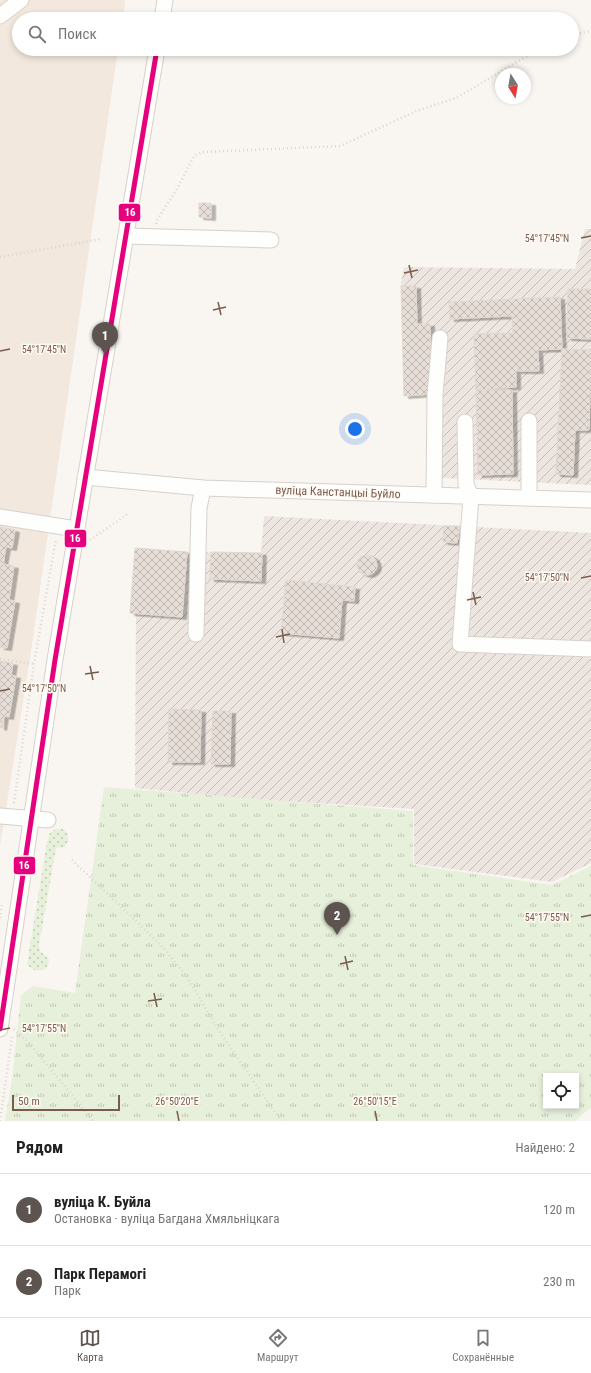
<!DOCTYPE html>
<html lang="ru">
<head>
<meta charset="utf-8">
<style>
  body { margin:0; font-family:"Roboto Condensed",sans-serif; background:#f6f6f6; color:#222 }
  .controls { position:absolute; right:12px; bottom:12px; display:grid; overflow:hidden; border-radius:0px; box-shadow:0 2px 6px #0003 }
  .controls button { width:36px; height:36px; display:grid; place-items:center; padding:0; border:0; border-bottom:1px solid #e0e0e0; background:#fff; color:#222; font:20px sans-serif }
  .compass { position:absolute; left:495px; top:68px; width:36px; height:36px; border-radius:50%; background:#fff; box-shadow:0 2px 6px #0003; rotate:169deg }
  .scale { position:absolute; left:12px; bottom:10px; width:108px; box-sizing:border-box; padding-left:4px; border:2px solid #7a5c4d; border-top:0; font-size:11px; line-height:14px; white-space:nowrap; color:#7a5c4d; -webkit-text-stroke:3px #fffaf3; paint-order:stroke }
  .you { position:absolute; left:355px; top:429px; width:14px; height:14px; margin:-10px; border:3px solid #fff; border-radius:50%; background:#1a73e8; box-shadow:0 0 0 6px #1a73e833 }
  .badge { display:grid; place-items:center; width:26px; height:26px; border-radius:50%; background:#5d544f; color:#fff; font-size:13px; font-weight:700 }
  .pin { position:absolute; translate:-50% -33px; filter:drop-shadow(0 1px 2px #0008) }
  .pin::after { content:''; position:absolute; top:21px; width:14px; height:12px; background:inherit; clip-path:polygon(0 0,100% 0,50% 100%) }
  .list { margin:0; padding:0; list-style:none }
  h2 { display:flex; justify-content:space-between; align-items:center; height:52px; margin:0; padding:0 16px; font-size:17px }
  h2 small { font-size:13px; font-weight:400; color:#767676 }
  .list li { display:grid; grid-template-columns:26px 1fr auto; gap:12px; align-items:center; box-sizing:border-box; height:72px; padding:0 16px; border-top:1px solid #e0e0e0 }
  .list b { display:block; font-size:15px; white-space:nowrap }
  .list p { margin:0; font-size:13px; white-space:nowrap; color:#767676 }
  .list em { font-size:13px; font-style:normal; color:#767676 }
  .icon { flex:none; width:22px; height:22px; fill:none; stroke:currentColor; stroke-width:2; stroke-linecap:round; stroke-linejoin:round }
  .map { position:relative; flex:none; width:591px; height:1121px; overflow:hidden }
  .search { position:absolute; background:#fff; box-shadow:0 2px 6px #0003; left:12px; right:12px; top:12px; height:44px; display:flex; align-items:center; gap:10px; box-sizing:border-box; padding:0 14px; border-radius:22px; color:#767676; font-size:15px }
  .sheet { height:196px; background:#fff }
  nav { display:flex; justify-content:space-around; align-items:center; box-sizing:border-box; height:56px; border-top:1px solid #e0e0e0; background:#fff; font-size:11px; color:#767676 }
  nav a { display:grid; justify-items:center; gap:2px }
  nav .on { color:#5d544f }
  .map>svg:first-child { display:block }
</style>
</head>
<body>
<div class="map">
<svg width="591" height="1121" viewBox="0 0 591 1121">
  <defs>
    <pattern id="industrial-furrows" width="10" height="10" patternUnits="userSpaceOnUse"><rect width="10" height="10" fill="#ede5e0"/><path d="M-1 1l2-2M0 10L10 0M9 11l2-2" fill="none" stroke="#c5bdb8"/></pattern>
    <pattern id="grass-dots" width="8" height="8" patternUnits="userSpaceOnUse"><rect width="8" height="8" fill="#e7f0db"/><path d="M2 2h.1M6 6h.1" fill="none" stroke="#c0c6b4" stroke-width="1.8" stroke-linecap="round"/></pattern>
    <pattern id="park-tufts" width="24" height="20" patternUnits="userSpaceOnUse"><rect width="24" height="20" fill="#e7f0db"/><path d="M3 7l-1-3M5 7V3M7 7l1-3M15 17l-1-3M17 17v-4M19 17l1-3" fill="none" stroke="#c0c6b4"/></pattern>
    <pattern id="building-cross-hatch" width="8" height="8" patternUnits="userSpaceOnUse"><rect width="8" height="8" fill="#e6ded7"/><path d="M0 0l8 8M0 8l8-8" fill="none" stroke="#bfb7b1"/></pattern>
    <filter id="shadow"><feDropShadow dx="4.5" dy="2.5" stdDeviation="0" flood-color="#0004"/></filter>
  </defs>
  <rect width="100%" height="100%" fill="#f9f5f0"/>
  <path fill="#f2e8de" d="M0,0H125L123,19H19V49H118L30,658L0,846Z"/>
  <g fill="url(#industrial-furrows)">
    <path d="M585,229H591V485L441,478L435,395L404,396L401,283L404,267L575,269Z"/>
    <path d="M264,516L591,533V863L552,882L414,864V809L248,799L135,788L136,613H130L135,548L187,552L261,553Z"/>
  </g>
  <path fill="url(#grass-dots)" d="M56,829H63L68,834V842L65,847L56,848L39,945L40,951L49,959L48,966C41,972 32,972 27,964L47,842L50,833Z"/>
  <path fill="url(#park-tufts)" fill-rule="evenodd" d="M104,787L413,811V865L552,885L591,866V1108L589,1109L575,1121H5L12,1079L21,995L33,986L75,993ZM546,1076H576V1106H546Z"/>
  <g fill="url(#building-cross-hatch)" stroke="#e2d8d2" filter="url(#shadow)">
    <path d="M199,203H211V218L199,217Z"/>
    <path d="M401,286H416L417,324H430L432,394L404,396Z"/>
    <path d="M568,289H591V339L567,338Z"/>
    <path d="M560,297L562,349L538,350L539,371H516V387L476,390L474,334L513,333L512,316L450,319L449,302Z"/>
    <path d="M562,349L591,350L589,430H575L573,475L556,474Z"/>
    <path d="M476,390H512L513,474L478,475Z"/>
    <path d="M444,526H460L457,543L443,542Z"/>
    <path d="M0,527L15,530L12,548L6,547L3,564L14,566L9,600L15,601L7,648L0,647Z"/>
    <path d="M135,548L187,552L182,617L130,613Z"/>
    <path d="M211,552L262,553L261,581L210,579Z"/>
    <circle cx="367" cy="565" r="10"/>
    <path d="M286,580L355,587L354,601L342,600L339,638L281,633Z"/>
    <path d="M0,661L13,663L11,675L16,676L9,717L4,716L2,728L0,727Z"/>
    <path d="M169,709L201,710L200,762H168Z"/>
    <path d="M213,711H231L230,764H211Z"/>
  </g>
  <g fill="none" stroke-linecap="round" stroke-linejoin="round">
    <defs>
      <g id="minor">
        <path d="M0,16L21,0"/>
        <path d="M162,19L165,0"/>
        <path d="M126,236L271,240"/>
        <path d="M465,422L466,484L471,497L460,644L591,649"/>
        <path d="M85,477L203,488L591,500"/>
        <path d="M434,495L435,395L440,338"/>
        <path d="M529,498V421"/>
        <path d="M0,517L76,529"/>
        <path d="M196,634L199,508L203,488"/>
        <path d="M0,816L48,820"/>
        <path d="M0,1029L55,660L157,49"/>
      </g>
    </defs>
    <use href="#minor" stroke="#d7d1cb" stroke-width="17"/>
    <g stroke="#dcd5d0" stroke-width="2.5" stroke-dasharray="1 3" stroke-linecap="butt">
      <path d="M572,35L591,31"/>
      <path d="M156,224L157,220L178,187L194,156L203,152L340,146L419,110L456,98L539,49"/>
      <path d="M0,257L101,239"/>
      <path d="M90,540L129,513"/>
      <path d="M0,659L34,664"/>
      <path d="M14,803L34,664L56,539"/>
      <path d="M72,860L160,944L188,978L217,1028L281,1121"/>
      <path d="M0,918L2,904"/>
      <path d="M14,1029L30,1044L93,1121"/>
      <path d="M0,1121L12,1037"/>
    </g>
    <use href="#minor" stroke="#fefefd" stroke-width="15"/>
    <defs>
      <path id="bus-1" d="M0,1029L55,660L157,49"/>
    </defs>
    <use href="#bus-1" stroke="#fffaf3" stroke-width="8"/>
    <use href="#bus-1" stroke="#e5007d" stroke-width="5"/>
  </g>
  <path fill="none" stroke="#7a5c4d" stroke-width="1.5" d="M581,238L591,236M409,265L412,278M404,273L418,270M218,302L221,315M213,310L226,307M0,351L10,349M581,578L591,576M473,592L476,605M467,600L481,597M282,629L284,643M276,637L290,634M90,666L93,680M85,674L99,672M0,691L10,689M581,917L591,915M345,956L348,970M340,964L353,961M154,993L157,1007M148,1001L162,999M0,1030L10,1028M177,1111L179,1121M375,1111L377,1121"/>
  <g text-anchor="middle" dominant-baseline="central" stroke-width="3" stroke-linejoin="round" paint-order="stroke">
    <g font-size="12" fill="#7a5c4d" stroke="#fffaf3">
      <text transform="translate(338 492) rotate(2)">вуліца Канстанцыі Буйло</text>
    </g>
  </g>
  <g font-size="10" text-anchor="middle" fill="#7a5c4d" stroke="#fffaf3" stroke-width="3" stroke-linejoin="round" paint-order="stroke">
    <text x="547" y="242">54°17'45"N</text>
    <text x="44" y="353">54°17'45"N</text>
    <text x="547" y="581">54°17'50"N</text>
    <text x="44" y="692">54°17'50"N</text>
    <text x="547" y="921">54°17'55"N</text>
    <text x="44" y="1032">54°17'55"N</text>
    <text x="177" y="1105">26°50'20"E</text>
    <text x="375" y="1105">26°50'15"E</text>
  </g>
  <g stroke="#fffaf3" stroke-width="1.5">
    <rect x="118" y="203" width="23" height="19" rx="4" fill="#e5007d"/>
    <rect x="64" y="529" width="23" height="19" rx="4" fill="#e5007d"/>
    <rect x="13" y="856" width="23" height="19" rx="4" fill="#e5007d"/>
  </g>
  <g font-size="11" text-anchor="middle" font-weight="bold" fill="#fff">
    <text x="130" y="216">16</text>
    <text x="75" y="542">16</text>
    <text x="24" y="869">16</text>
  </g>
</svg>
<div class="controls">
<button><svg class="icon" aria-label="locate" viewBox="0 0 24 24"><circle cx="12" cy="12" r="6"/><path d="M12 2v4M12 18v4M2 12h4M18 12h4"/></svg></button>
</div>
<svg class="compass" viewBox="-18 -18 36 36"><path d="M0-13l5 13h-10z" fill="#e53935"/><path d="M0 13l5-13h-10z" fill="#767676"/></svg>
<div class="scale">50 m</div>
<div class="you"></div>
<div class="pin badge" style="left:105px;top:355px">1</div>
<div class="pin badge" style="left:337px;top:935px">2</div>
<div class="search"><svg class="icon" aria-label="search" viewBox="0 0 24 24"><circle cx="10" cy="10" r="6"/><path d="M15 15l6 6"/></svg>Поиск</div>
</div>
<section class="sheet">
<h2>Рядом<small>Найдено: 2</small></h2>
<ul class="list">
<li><span class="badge">1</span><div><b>вуліца К. Буйла</b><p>Остановка · вуліца Багдана Хмяльніцкага</p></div><em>120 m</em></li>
<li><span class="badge">2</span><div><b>Парк Перамогі</b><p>Парк</p></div><em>230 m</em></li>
</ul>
</section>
<nav>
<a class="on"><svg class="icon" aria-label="map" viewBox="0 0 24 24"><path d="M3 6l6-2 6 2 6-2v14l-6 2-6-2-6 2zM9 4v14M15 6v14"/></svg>Карта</a>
<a><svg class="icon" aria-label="directions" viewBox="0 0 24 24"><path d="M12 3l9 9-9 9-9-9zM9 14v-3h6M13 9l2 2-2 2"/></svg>Маршрут</a>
<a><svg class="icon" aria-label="saved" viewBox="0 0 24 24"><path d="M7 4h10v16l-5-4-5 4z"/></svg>Сохранённые</a>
</nav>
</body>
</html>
